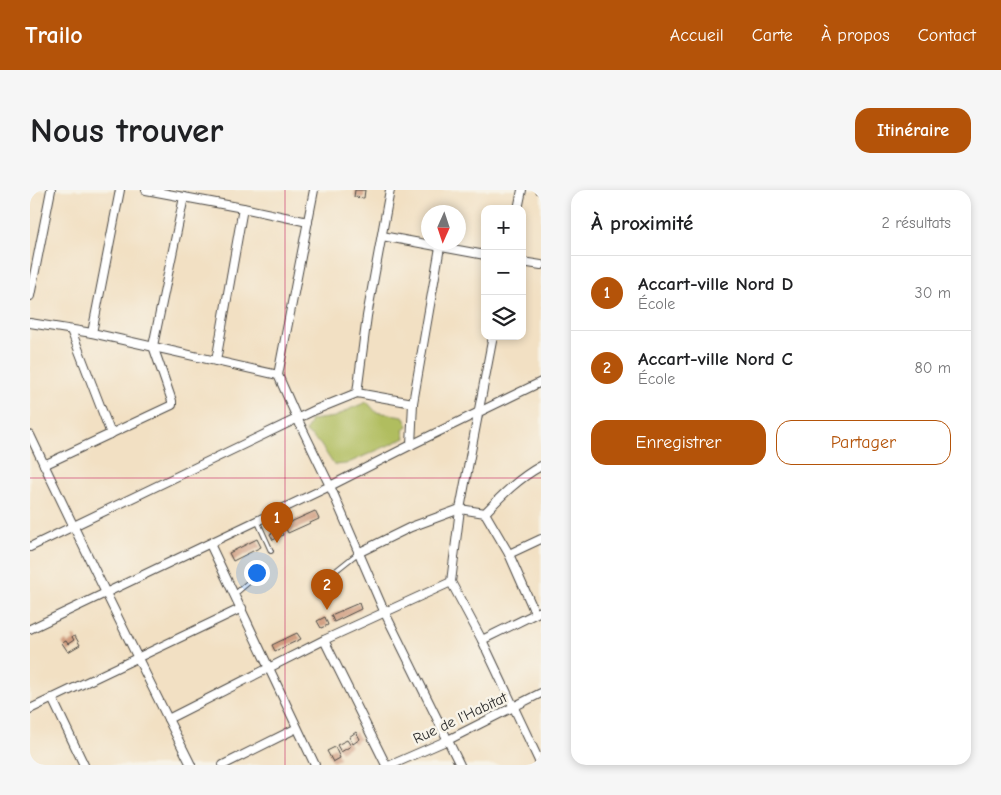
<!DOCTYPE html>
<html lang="fr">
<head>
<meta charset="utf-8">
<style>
  body { margin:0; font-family:"Comic Neue",sans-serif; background:#f6f6f6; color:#202124 }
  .controls { position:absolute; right:15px; top:15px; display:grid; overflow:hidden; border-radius:10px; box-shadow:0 2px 8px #0003 }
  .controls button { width:45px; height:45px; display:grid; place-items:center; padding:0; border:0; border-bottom:1px solid #e0e0e0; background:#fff; color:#202124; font:25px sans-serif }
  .compass { position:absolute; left:391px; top:15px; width:45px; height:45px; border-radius:50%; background:#fff; box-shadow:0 2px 8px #0003; rotate:183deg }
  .you { position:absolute; left:226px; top:382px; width:18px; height:18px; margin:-12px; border:4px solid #fff; border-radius:50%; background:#1a73e8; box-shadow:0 0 0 8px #1a73e833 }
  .badge { display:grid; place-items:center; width:32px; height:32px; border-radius:50%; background:#b45309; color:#fff; font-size:16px; font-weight:700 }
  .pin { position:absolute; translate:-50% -41px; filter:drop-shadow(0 1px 2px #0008) }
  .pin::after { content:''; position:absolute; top:26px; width:18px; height:15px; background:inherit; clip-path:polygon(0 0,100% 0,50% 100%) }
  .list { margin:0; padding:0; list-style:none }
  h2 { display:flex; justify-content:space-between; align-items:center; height:65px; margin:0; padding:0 20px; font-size:21px }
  h2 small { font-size:16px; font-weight:400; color:#757577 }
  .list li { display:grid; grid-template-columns:32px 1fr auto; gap:15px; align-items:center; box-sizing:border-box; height:75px; padding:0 20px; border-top:1px solid #e0e0e0 }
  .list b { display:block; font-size:19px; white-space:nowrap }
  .list p { margin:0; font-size:16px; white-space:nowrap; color:#757577 }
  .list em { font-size:16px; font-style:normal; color:#757577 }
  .actions { display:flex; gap:10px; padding:15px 20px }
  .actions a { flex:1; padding:11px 0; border:1px solid #b45309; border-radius:15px; text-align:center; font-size:18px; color:#b45309 }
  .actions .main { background:#b45309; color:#fff }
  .icon { flex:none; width:28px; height:28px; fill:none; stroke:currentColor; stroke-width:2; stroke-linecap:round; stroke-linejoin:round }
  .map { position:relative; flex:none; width:511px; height:575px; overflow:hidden; border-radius:15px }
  header { display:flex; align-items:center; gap:30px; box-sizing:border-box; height:70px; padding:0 25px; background:#b45309; color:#fff }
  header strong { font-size:24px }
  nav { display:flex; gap:28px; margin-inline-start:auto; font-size:18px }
  .intro { display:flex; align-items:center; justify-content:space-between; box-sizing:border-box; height:120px; padding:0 30px }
  h1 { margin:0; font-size:35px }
  .button { padding:12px 22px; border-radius:15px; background:#b45309; color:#fff; font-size:18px; font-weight:700 }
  main { display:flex; gap:30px; padding:0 30px }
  aside { flex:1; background:#fff; border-radius:15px; box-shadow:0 2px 8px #0003 }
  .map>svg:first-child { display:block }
</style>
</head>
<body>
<header>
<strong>Trailo</strong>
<nav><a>Accueil</a><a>Carte</a><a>À propos</a><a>Contact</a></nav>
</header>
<div class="intro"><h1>Nous trouver</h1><a class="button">Itinéraire</a></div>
<main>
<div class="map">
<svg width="511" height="575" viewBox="0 0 511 575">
  <rect width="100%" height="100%" fill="#f7f3e8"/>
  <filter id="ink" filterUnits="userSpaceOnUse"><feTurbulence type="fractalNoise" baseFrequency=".02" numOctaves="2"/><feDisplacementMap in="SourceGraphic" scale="10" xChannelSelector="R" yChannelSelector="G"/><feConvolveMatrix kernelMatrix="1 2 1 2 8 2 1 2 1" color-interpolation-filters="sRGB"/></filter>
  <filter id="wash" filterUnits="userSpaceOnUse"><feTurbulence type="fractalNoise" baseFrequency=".0096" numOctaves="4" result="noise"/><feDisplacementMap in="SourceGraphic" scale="20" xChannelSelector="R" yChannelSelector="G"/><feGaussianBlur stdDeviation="1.12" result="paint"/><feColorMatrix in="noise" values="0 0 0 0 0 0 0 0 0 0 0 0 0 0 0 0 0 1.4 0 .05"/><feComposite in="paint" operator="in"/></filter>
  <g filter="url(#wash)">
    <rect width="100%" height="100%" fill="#f2e0c3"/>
    <path fill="#b0bd5f" stroke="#6e7445" d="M337,212L346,222L373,226L378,236L373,240L375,248L316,274L304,275L290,254L276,242L281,230L305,227L322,218Z"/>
    <g id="blocks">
      <g fill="#d09d80">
        <path d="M325,0H335L334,8L324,7Z"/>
        <path d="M285,321L289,329L258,343L254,335Z"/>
        <path d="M250,339L253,345L243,350L240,344Z"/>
        <path d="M227,349L231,357L203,371L199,363Z"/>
        <path d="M329,413L331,419L304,432L301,425Z"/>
        <path d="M295,427L298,435L291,438L287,431Z"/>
        <path d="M267,443L271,449L245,461L242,455Z"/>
        <path d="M45,446L50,455L38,462L32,453L36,451L38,454L44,450L42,447Z"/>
        <path d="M326,542L330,549L323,554L319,547Z"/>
        <path d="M317,550L321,556L311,562L307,555Z"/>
        <path d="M305,557L310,568L303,572L297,561Z"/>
      </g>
    </g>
  </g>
  <g filter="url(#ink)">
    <use href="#blocks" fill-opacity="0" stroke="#494642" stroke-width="1"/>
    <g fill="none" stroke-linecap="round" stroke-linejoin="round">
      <defs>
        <g id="service">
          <path d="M227,330L241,361"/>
          <path d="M303,383L328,363"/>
          <path d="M205,404L220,391"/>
        </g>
        <g id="minor">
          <path d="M116,0L213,18L278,32"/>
          <path d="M284,0L248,185L267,228L300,296L354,421L430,575"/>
          <path d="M510,0H511"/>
          <path d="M488,19L492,0"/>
          <path d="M352,46L455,65"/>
          <path d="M492,72L511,75"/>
          <path d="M0,106L21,0"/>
          <path d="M0,133L62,143L248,185"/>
          <path d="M41,140L81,244"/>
          <path d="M62,143L90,0"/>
          <path d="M463,146L430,319L421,392L452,450L511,575"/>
          <path d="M186,171L213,18"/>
          <path d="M327,203L337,126L360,0"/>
          <path d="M0,245C52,355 106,465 161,575"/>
          <path d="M381,255L383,213L410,57"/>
          <path d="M14,275L142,215V211L123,156L154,7"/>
          <path d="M455,323L479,364L505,423"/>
          <path d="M180,354L285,575"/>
          <path d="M0,357L285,220L327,203L383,213"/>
          <path d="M328,363L381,337L430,319L455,323C472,305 489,288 511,276"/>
          <path d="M479,364L511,349"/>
          <path d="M0,439L300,296L381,255L511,192"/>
          <path d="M294,450L356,575"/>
          <path d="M452,450L511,421"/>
          <path d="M22,508L54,575"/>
          <path d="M0,519L212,418"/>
          <path d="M138,529L294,450L421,392"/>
          <path d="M193,575L267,538"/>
          <path d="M361,575L418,550L511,503"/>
        </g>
      </defs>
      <use href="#service" stroke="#494642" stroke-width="6"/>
      <use href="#minor" stroke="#494642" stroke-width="10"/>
      <use href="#service" stroke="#fff" stroke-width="4"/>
      <use href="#minor" stroke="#fff" stroke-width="8"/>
    </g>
  </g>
  <path fill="none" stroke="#c2185b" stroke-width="1" stroke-opacity="0.55" d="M255,0V575M0,288H511"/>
  <g text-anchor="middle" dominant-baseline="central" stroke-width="5" stroke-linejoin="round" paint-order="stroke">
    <g font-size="15" fill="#2b2b2b" stroke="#f7f3e8">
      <text transform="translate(430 528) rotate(-25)">Rue de l'Habitat</text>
    </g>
  </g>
</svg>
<div class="controls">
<button>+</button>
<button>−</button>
<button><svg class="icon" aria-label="layers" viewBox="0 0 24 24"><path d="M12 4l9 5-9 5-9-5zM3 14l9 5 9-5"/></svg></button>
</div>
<svg class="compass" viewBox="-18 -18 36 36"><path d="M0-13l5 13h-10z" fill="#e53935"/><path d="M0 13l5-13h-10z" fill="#757577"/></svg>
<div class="you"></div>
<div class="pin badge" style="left:247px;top:353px">1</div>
<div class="pin badge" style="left:297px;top:420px">2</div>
</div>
<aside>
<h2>À proximité<small>2 résultats</small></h2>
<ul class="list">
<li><span class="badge">1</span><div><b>Accart-ville Nord D</b><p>École</p></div><em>30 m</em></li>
<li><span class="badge">2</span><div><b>Accart-ville Nord C</b><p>École</p></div><em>80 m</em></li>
</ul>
<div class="actions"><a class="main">Enregistrer</a><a>Partager</a></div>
</aside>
</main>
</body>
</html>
